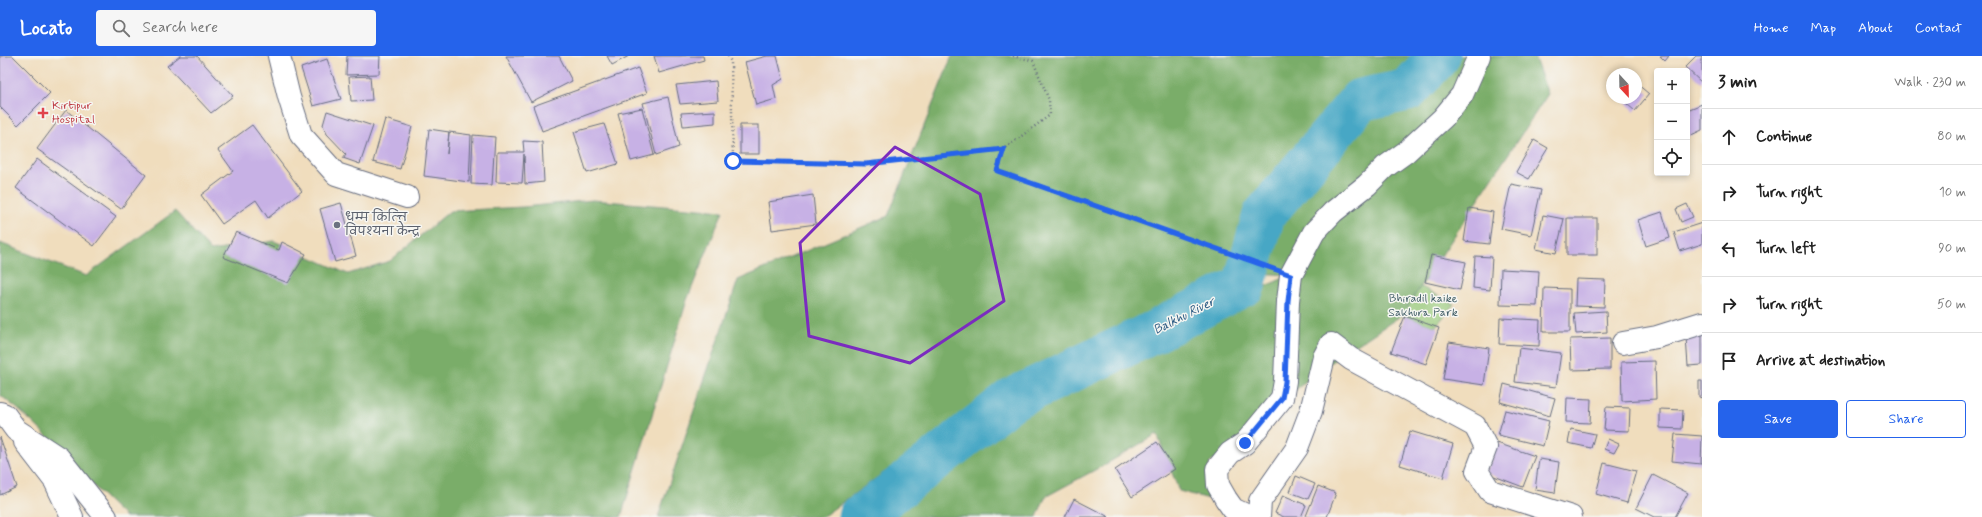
<!DOCTYPE html>
<html lang="en">
<head>
<meta charset="utf-8">
<style>
  body { margin:0; font-family:Mynerve,"Playpen Sans Deva",sans-serif; background:#f6f6f6; color:#222 }
  .controls { position:absolute; right:12px; top:12px; display:grid; overflow:hidden; border-radius:4px; box-shadow:0 2px 6px #0003 }
  .controls button { width:36px; height:36px; display:grid; place-items:center; padding:0; border:0; border-bottom:1px solid #e0e0e0; background:#fff; color:#222; font:20px sans-serif }
  .compass { position:absolute; left:1606px; top:12px; width:36px; height:36px; border-radius:50%; background:#fff; box-shadow:0 2px 6px #0003; rotate:158deg }
  .stop { position:absolute; width:12px; height:12px; margin:-9px; border:3px solid #2563eb; border-radius:50%; background:#fff }
  .stop.end { background:#2563eb; border-color:#fff; box-shadow:0 1px 4px #0008 }
  .list { margin:0; padding:0; list-style:none }
  h2 { display:flex; justify-content:space-between; align-items:center; height:52px; margin:0; padding:0 16px; font-size:17px }
  h2 small { font-size:13px; font-weight:400; color:#767676 }
  .list li { display:grid; grid-template-columns:26px 1fr auto; gap:12px; align-items:center; box-sizing:border-box; height:56px; padding:0 16px; border-top:1px solid #e0e0e0 }
  .list b { display:block; font-size:15px; white-space:nowrap }
  .list em { font-size:13px; font-style:normal; color:#767676 }
  .actions { display:flex; gap:8px; padding:12px 16px }
  .actions a { flex:1; padding:9px 0; border:1px solid #2563eb; border-radius:4px; text-align:center; font-size:14px; color:#2563eb }
  .actions .main { background:#2563eb; color:#fff }
  .icon { flex:none; width:22px; height:22px; fill:none; stroke:currentColor; stroke-width:2; stroke-linecap:round; stroke-linejoin:round }
  .map { position:relative; flex:none; width:1702px; height:461px; overflow:hidden }
  header { display:flex; align-items:center; gap:24px; box-sizing:border-box; height:56px; padding:0 20px; background:#2563eb; color:#fff }
  header strong { font-size:19px }
  nav { display:flex; gap:22px; margin-inline-start:auto; font-size:14px }
  .search { width:280px; height:36px; background:#f6f6f6; display:flex; align-items:center; gap:10px; box-sizing:border-box; padding:0 14px; border-radius:4px; color:#767676; font-size:15px }
  main { display:flex }
  aside { flex:1; background:#fff }
  .map>svg:first-child { display:block }
</style>
</head>
<body>
<header>
<strong>Locato</strong>
<div class="search"><svg class="icon" aria-label="search" viewBox="0 0 24 24"><circle cx="10" cy="10" r="6"/><path d="M15 15l6 6"/></svg>Search here</div>
<nav><a>Home</a><a>Map</a><a>About</a><a>Contact</a></nav>
</header>
<main>
<div class="map">
<svg width="1702" height="461" viewBox="0 0 1702 461">
  <rect width="100%" height="100%" fill="#f6f6f2"/>
  <filter id="ink" filterUnits="userSpaceOnUse"><feTurbulence type="fractalNoise" baseFrequency=".025" numOctaves="2"/><feDisplacementMap in="SourceGraphic" scale="8" xChannelSelector="R" yChannelSelector="G"/><feConvolveMatrix kernelMatrix="1 2 1 2 8 2 1 2 1" color-interpolation-filters="sRGB"/></filter>
  <filter id="wash" filterUnits="userSpaceOnUse"><feTurbulence type="fractalNoise" baseFrequency=".012" numOctaves="4" result="noise"/><feDisplacementMap in="SourceGraphic" scale="16" xChannelSelector="R" yChannelSelector="G"/><feGaussianBlur stdDeviation="0.9" result="paint"/><feColorMatrix in="noise" values="0 0 0 0 0 0 0 0 0 0 0 0 0 0 0 0 0 1.4 0 .05"/><feComposite in="paint" operator="in"/></filter>
  <g filter="url(#wash)">
    <rect width="100%" height="100%" fill="#f0ddbd"/>
    <path fill="#98c979" stroke="#5a7c6c" d="M1412,226L1454,248L1435,271L1405,260L1401,257Z"/>
    <g fill="#7aad69" stroke="#4a6e64">
      <path d="M952,0H1534L1548,38L1402,259L1319,314L1209,408L1217,445L1179,435L1157,378L1106,408L1045,441L1037,461H867L1021,343L1290,219L1235,216L991,340L822,461H658L738,224L888,160Z"/>
      <path d="M593,144L723,155L687,244L621,461H125C82,422 47,373 0,339V187L86,220L175,155L211,195L274,185L348,218L390,205L450,155L523,151Z"/>
    </g>
    <g fill="none" stroke-linecap="round" stroke-linejoin="round">
      <path stroke="#46a7c5" stroke-width="43" d="M859,461L900,431L1012,343L1154,276L1244,229L1264,159L1360,44L1408,34L1439,0"/>
    </g>
    <g id="blocks">
      <g fill="#c7b1e5">
        <path d="M0,0H13L50,37L18,69L0,51Z"/>
        <path d="M180,0H197L233,40L211,57L167,10Z"/>
        <path d="M347,0H380L379,18L346,19Z"/>
        <path d="M506,0H559L572,25L531,46Z"/>
        <path d="M607,0H629L612,9Z"/>
        <path d="M654,0H703L704,4L659,17Z"/>
        <path d="M767,0H777L783,23L773,29L776,43L756,49L745,6Z"/>
        <path d="M1660,0H1669L1665,5Z"/>
        <path d="M1696,0H1702V27L1685,11Z"/>
        <path d="M327,3L341,43L313,50L301,12Z"/>
        <path d="M638,12L647,37L542,75L533,50Z"/>
        <path d="M370,20L372,44L351,45L349,21Z"/>
        <path d="M716,25L718,45L680,48L676,29Z"/>
        <path d="M1636,27L1649,38L1635,55L1620,42H1636Z"/>
        <path d="M668,41L679,91L656,99L643,47Z"/>
        <path d="M1702,48V74L1687,81V54Z"/>
        <path d="M642,52L654,99L631,105L618,57Z"/>
        <path d="M66,54L146,119L121,153L37,93Z"/>
        <path d="M327,55L373,70L360,108L343,102L346,98L327,78L323,69Z"/>
        <path d="M715,55V67L683,70L681,57Z"/>
        <path d="M385,63L412,71L400,113L373,106Z"/>
        <path d="M604,68L618,108L587,117L574,76Z"/>
        <path d="M252,69L302,135L268,162L256,144L222,168L201,139L233,115L218,94Z"/>
        <rect x="740" y="69" width="19" height="29"/>
        <path d="M429,73L449,76L447,98L449,76L471,79L469,126L424,120Z"/>
        <path d="M473,79L495,81L492,129L471,128Z"/>
        <path d="M1534,84L1548,92L1529,123L1516,116Z"/>
        <path d="M523,85L542,86L544,126L525,128L524,98L522,127L496,126L497,96H524Z"/>
        <path d="M37,103L116,161L94,190L16,132Z"/>
        <path d="M1511,128L1541,134L1531,179L1501,173Z"/>
        <path d="M813,139L816,168L772,174L768,146Z"/>
        <path d="M341,147L356,200L335,206L320,153Z"/>
        <path d="M1687,148L1693,161L1681,166L1676,153Z"/>
        <path d="M1469,152L1493,156L1489,188L1464,185Z"/>
        <path d="M1662,156L1670,182L1646,190L1638,164Z"/>
        <path d="M1543,159L1564,163L1556,197L1536,193Z"/>
        <rect x="1567" y="162" width="30" height="37"/>
        <path d="M1702,167V188L1680,195L1674,176Z"/>
        <path d="M236,176L279,194L282,186L306,198L288,227L223,201Z"/>
        <path d="M1431,199L1466,206L1460,234L1425,226Z"/>
        <path d="M1475,200L1492,201L1490,234L1473,232Z"/>
        <path d="M1501,213L1539,215L1537,250L1500,249Z"/>
        <path d="M1576,223L1605,224L1604,251L1575,250Z"/>
        <path d="M1544,232L1570,233V276H1543Z"/>
        <path d="M1606,255L1607,276L1576,278L1574,257Z"/>
        <path d="M1405,260L1439,272L1426,308L1391,296Z"/>
        <path d="M1500,262L1540,264L1539,290L1499,288Z"/>
        <path d="M1702,279V309L1688,310L1686,281Z"/>
        <path d="M1610,282V313L1571,314L1570,283Z"/>
        <path d="M1449,286L1489,292L1484,329L1443,323Z"/>
        <path d="M1519,292L1561,297L1556,331L1515,326Z"/>
        <path d="M1655,305L1656,343L1622,345L1621,306Z"/>
        <path d="M1699,325H1702V342L1699,341Z"/>
        <path d="M1504,328L1555,342L1550,360L1500,346Z"/>
        <path d="M1567,342L1591,343L1590,367L1566,366Z"/>
        <path d="M1606,351L1630,352L1629,375L1604,374Z"/>
        <path d="M1660,353L1683,354L1682,373L1660,372Z"/>
        <path d="M1505,354L1549,365L1543,390L1498,379Z"/>
        <path d="M1571,373L1595,378L1591,392L1568,387Z"/>
        <path d="M1410,375L1453,388L1443,422L1400,409Z"/>
        <path d="M1675,378L1702,380L1701,408L1672,405Z"/>
        <path d="M0,381L17,431L0,439Z"/>
        <path d="M1608,383L1619,388L1614,397L1604,393Z"/>
        <path d="M1157,386L1175,413L1132,441L1115,414Z"/>
        <path d="M1497,387L1535,400L1523,431L1486,417Z"/>
        <path d="M1539,403L1559,406L1555,437L1535,434Z"/>
        <path d="M1604,407L1636,415L1627,447L1596,438Z"/>
        <path d="M1653,419L1688,437L1675,461H1654L1636,452Z"/>
        <path d="M1296,420L1315,428L1308,443L1290,436Z"/>
        <path d="M1318,430L1336,437L1327,461H1307L1306,460Z"/>
        <path d="M1283,439L1306,449L1301,461H1284L1275,457Z"/>
        <path d="M1074,443L1109,461H1065Z"/>
      </g>
    </g>
  </g>
  <g filter="url(#ink)">
    <use href="#blocks" fill-opacity="0" stroke="#666c7f" stroke-width="1"/>
    <g fill="none" stroke-linecap="round" stroke-linejoin="round">
      <defs>
        <g id="minor">
          <path d="M279,0L289,41L301,79L336,118L407,141"/>
          <path d="M1623,287L1657,281L1702,267"/>
          <path d="M0,357L5,359L16,374L59,402L106,461"/>
          <path d="M25,386L55,425L72,461"/>
          <path d="M1250,461L1233,453L1226,443L1218,429L1217,413L1230,397L1245,387L1282,342L1285,325L1288,245L1291,219L1314,176L1333,156L1367,129L1385,111L1406,96L1443,62L1462,39L1479,0"/>
          <path d="M1259,461L1260,445L1297,392L1311,355L1324,301L1331,288L1351,303L1475,370L1486,391L1477,415L1490,435L1571,461"/>
        </g>
      </defs>
      <use href="#minor" stroke="#666c7f" stroke-width="24"/>
      <g stroke="#666c7f" stroke-width="2.5" stroke-dasharray="1 3" stroke-linecap="butt">
        <path d="M728,0L731,6L733,105L866,108L1004,93"/>
        <path d="M1013,0L1033,5L1049,44L1050,59L1004,93L997,115L1270,211"/>
      </g>
      <use href="#minor" stroke="#fff" stroke-width="22"/>
    </g>
  </g>
  <g fill="none" stroke-linecap="round" stroke-linejoin="round" filter="url(#ink)">
    <path stroke="#2563eb" stroke-width="5" d="M733,105L866,108L1004,93L997,115L1291,219L1288,245L1285,326L1282,342L1245,387"/>
  </g>
  <path fill="none" stroke="#7b2cbf" stroke-width="3" stroke-linejoin="round" d="M895,91L980,138L1004,245L910,307L809,280L800,187Z"/>
  <path fill="#e0444e" stroke="#f6f6f2" stroke-width="1.5" d="M41 51h4v4h4v4h-4v4h-4v-4h-4v-4h4z"/>
  <circle fill="#6b7280" stroke="#f6f6f2" stroke-width="1.5" cx="337" cy="169" r="4"/>
  <g text-anchor="middle" dominant-baseline="central" stroke-width="3" stroke-linejoin="round" paint-order="stroke">
    <g font-size="12" fill="#be3a42" stroke="#f6f6f2" text-anchor="start">
      <text x="52" y="50">Kirtipur<tspan x="52" dy="14">Hospital</tspan></text>
    </g>
    <g font-size="12" fill="#5b616d" stroke="#f6f6f2" text-anchor="start">
      <text x="345" y="162">धम्म कित्त्ति<tspan x="345" dy="14">विपश्यना केन्द्र</tspan></text>
    </g>
    <g font-size="12" fill="#405d66" stroke="#f6f6f2">
      <text x="1423" y="243">Bhiradil kaike<tspan x="1423" dy="14">Sakhura Park</tspan></text>
    </g>
    <g font-size="13" font-style="italic" fill="#2a5982" stroke="#f6f6f2">
      <text transform="translate(1184 260) rotate(-27)">Balkhu River</text>
    </g>
  </g>
</svg>
<div class="controls">
<button>+</button>
<button>−</button>
<button><svg class="icon" aria-label="locate" viewBox="0 0 24 24"><circle cx="12" cy="12" r="6"/><path d="M12 2v4M12 18v4M2 12h4M18 12h4"/></svg></button>
</div>
<svg class="compass" viewBox="-18 -18 36 36"><path d="M0-13l5 13h-10z" fill="#e53935"/><path d="M0 13l5-13h-10z" fill="#767676"/></svg>
<div class="stop" style="left:733px;top:105px"></div>
<div class="stop end" style="left:1245px;top:387px"></div>
</div>
<aside>
<h2>3 min<small>Walk · 230 m</small></h2>
<ul class="list">
<li><svg class="icon" aria-label="ahead" viewBox="0 0 24 24"><path d="M12 20V5M6 11l6-6 6 6"/></svg><div><b>Continue</b></div><em>80 m</em></li>
<li><svg class="icon" aria-label="right" viewBox="0 0 24 24"><path d="M7 20v-9h11M14 6l5 5-5 5"/></svg><div><b>Turn right</b></div><em>10 m</em></li>
<li><svg class="icon" aria-label="left" viewBox="0 0 24 24"><path d="M17 20v-9H6M10 6l-5 5 5 5"/></svg><div><b>Turn left</b></div><em>90 m</em></li>
<li><svg class="icon" aria-label="right" viewBox="0 0 24 24"><path d="M7 20v-9h11M14 6l5 5-5 5"/></svg><div><b>Turn right</b></div><em>50 m</em></li>
<li><svg class="icon" aria-label="arrive" viewBox="0 0 24 24"><path d="M6 21V4h12l-3 4 3 4H6"/></svg><div><b>Arrive at destination</b></div></li>
</ul>
<div class="actions"><a class="main">Save</a><a>Share</a></div>
</aside>
</main>
</body>
</html>
